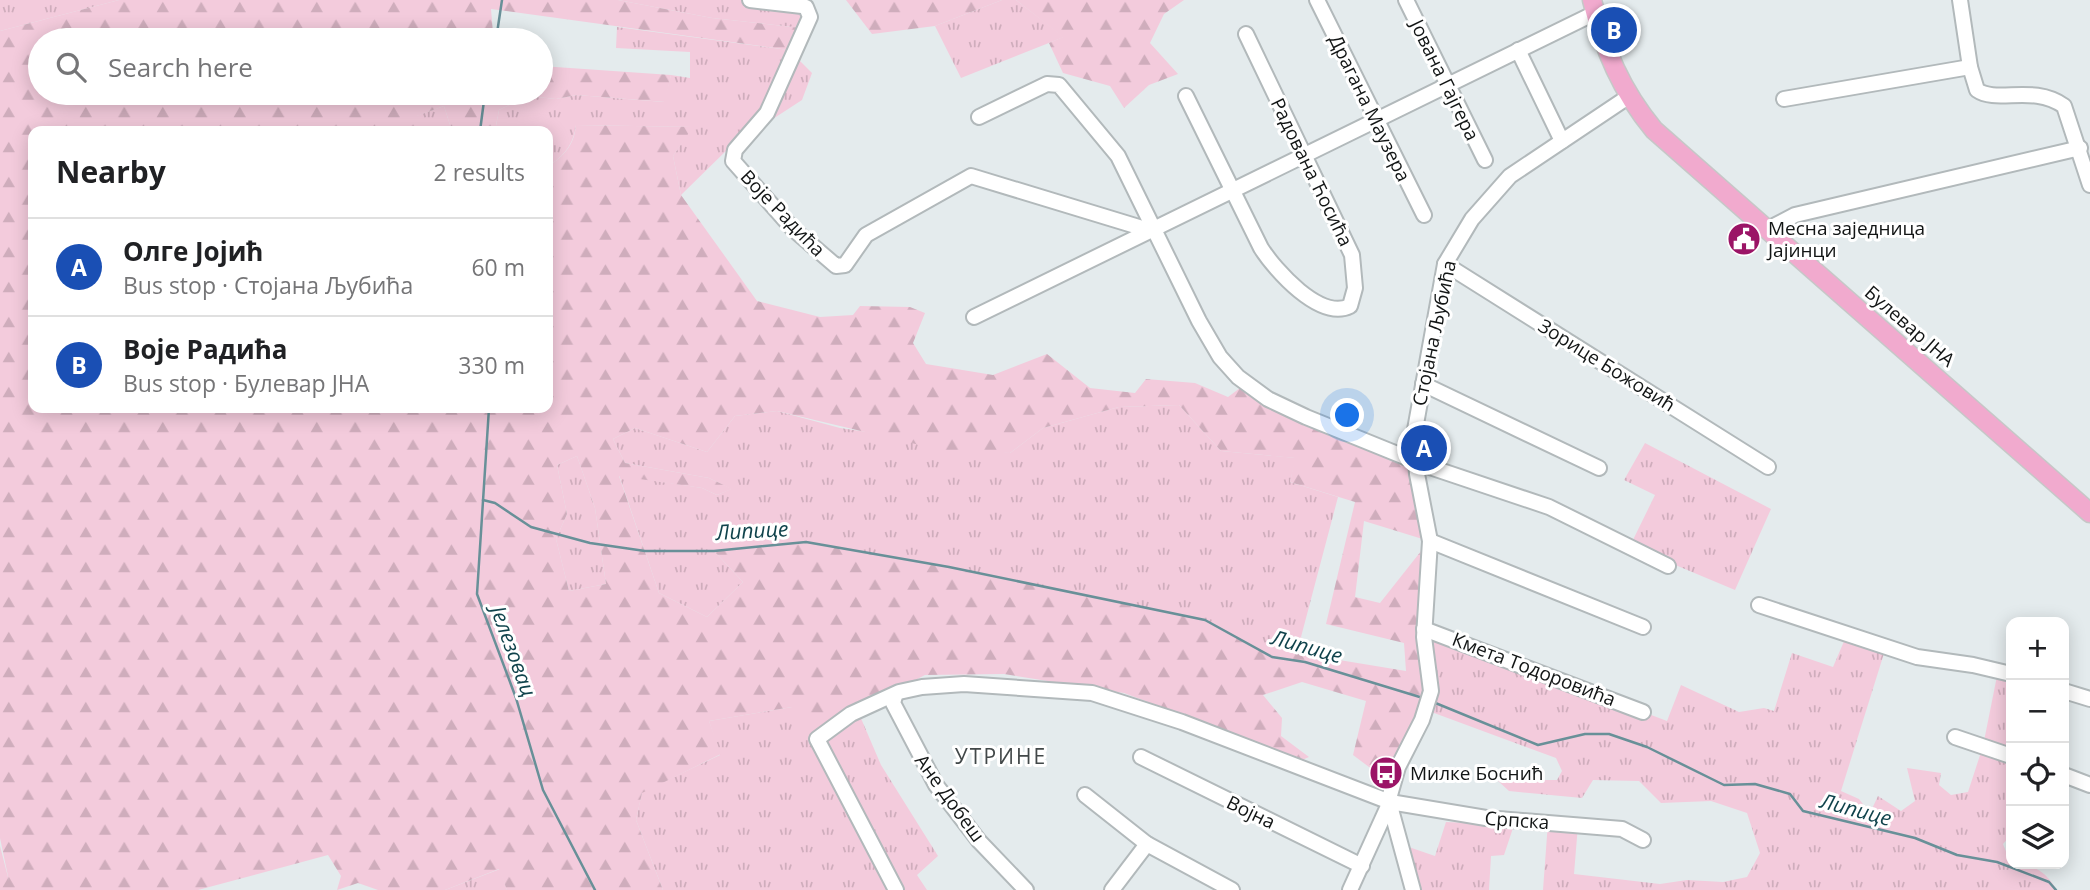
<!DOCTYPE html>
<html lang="en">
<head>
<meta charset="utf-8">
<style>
  body { margin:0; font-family:"Open Sans",sans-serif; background:#f6f6f6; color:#202124 }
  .controls { position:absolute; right:21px; bottom:21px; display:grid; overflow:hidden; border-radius:14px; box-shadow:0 4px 18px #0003 }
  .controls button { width:63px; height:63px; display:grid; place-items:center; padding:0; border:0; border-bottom:2px solid #e0e0e0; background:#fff; color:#202124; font:35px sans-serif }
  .you { position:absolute; left:1348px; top:416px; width:24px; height:24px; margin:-18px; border:5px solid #fff; border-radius:50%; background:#1a73e8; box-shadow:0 0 0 10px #1a73e833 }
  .badge { display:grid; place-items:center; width:46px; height:46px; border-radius:50%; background:#2563eb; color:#fff; font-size:23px; font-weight:700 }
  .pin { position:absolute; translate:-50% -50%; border:4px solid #fff; box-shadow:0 2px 7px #0006 }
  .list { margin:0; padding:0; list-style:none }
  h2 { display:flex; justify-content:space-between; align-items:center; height:91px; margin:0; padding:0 28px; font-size:30px }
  h2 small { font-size:23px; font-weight:400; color:#757577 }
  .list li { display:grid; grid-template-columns:46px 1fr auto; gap:21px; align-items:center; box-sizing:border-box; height:98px; padding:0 28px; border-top:2px solid #e0e0e0 }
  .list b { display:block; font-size:26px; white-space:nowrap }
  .list p { margin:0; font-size:23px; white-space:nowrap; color:#757577 }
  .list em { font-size:23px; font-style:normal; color:#757577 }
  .icon { flex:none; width:38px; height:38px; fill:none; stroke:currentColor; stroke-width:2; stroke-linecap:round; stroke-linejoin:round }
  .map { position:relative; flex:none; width:2090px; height:890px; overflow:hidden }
  .search { position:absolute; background:#fff; box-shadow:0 4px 18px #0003; left:28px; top:28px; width:525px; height:77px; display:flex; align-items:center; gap:18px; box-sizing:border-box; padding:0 24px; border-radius:38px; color:#757577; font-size:26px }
  .panel { position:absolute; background:#fff; box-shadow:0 4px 18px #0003; left:28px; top:126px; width:525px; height:287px; border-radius:14px }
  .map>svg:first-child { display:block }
</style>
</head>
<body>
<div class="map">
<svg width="2090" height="890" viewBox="0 0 2090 890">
  <defs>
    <pattern id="grass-tufts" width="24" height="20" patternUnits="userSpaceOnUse" patternTransform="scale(1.75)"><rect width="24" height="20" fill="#f3cbdc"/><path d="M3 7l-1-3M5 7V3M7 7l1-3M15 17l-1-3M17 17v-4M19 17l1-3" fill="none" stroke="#cfadbc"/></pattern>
    <pattern id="forest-firs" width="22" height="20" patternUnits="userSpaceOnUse" patternTransform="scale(1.75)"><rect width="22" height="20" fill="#f3cbdc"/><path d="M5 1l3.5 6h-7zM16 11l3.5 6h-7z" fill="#cfadbc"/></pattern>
  </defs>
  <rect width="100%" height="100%" fill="#e4ebed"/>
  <g fill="url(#grass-tufts)">
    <path d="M0,0H119L0,31Z"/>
    <path d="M618,0H749L803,9L808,18L801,28L712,18Z"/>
    <path d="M1002,0H1016L1064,37L961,78L935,26Z"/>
    <path d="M617,27L789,50L812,73L802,100L731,146L681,195L673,156L692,127L576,125C573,146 564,155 548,167V131H495L499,110L527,96L556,99L577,95L664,102L671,75L690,78V52L616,48Z"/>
    <path d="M444,106L452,131H416V116Z"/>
    <path d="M1179,405L1221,451L1296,458L1290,482L1338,497L1301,637L1272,657L1205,620L714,551L743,582L707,617L659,593L619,475L702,488L717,495L731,489L709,478L625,463L613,439L635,428L707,452L735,416L777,411L840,428L1010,453L1043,428L1119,407Z"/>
    <path d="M1645,443L1771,509L1735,590L1630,546L1655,495L1624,480Z"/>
    <path d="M577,456L595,508L606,584L569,591L556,539L567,514L557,465Z"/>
    <path d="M1424,629L1667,721L1681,685L1739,712L1764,708L1774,711L1792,653L1833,667L1848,632L1886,647L1841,791L1859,799L1870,813L1878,796L1901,811L1915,801L1907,768L1941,773L1939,785L1951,795L1968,792L1983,746L1998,671L2011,674V835L2003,844L2011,864C2035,864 2045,871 2057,890H1543L1548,822L1578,825L1574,874L1660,884L1687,880L1723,882L1747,877L1760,853L1747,813L1711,801L1661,803L1639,781L1593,780L1582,798L1509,791L1497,780H1557L1562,771L1556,758L1426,710Z"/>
    <path d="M792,707L857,709L881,765L938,856L917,875L927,890H663L636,820L642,792L720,755L709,721Z"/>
    <path d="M1446,822L1514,825L1504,855L1491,856L1489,890H1414L1403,845L1435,856Z"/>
    <path d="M500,869L507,890H445Z"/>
  </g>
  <g fill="url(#forest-firs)" fill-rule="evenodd">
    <path d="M119,0H618L712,18L801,28L789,50L491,9L493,33L506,40H40V93H541V66L671,75L665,102L577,95L556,99L527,96L499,110L495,131H452L444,106L417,116L416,131H33V408H548V167C564,155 574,146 576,125L693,127L673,156L681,195L757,301L820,317L853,315L860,306L910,307L925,313L913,343L926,364L993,375L1047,354L1090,388L1135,393L1146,379L1195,383L1228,397L1244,385L1289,410L1415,461L1430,541L1424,688L1419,708L1385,779L1353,755L1366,701L1302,682L1263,695L1282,718L1281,736L1309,757L1295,763L1220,729L1124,693L1004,674L925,675L812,733L792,707L709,721L721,754L642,793L636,820L663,890H507L499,869L445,890H378L358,883L337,890L341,876L328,855L198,890H0V846L9,881L0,838V31ZM1179,405L1221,451L1295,458L1290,482L1355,502L1326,624L1404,643L1406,671L1321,657L1301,637L1271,657L1205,620L949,567L806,542L714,551L743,582L707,617L659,593L619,476L702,488L717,495L732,489L709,478L625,463L613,439L635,428L707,452L735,416L777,411L945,451L1010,453L1043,428L1119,407ZM577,456L595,508L606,584L569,591L556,539L567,514L557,465ZM1364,521L1429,541L1380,603L1355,597Z"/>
    <path d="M846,0H1002L935,26L872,34Z"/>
    <path d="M1016,0H1184L1164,14L1150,43L1178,74L1149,85L1124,108L1110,86L1063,73L1049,43L1063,37Z"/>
  </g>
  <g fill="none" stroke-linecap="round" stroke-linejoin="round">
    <g stroke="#689098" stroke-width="2.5">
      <path d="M496,40L502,0"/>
      <path d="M480,131L485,93"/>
      <path d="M489,408L477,594L516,698L543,790L595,890"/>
      <path d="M483,500L495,503L531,527L590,543L645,551H714L806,542L949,567L1205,620L1272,657L1305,662L1423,698"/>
      <path d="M1433,702L1538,745L1585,734H1609L1647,747L1724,785L1755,784L1790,794L1803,811L1915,838L1957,855L1997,862L2049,882L2056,890"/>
    </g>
    <defs>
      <g id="minor">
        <path d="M750,0L802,6L806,7L810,17L767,113L735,150L733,161L793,229L836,266L845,265L866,235L971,176L1152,231"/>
        <path d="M1317,0L1424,215"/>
        <path d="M1406,0L1485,160"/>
        <path d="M1960,0L1970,67L1977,90C1997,104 2033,84 2064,106L2090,185"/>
        <path d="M1518,50L1562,141"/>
        <path d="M1186,96L1261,248C1275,270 1320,321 1350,306L1355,288L1352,255L1246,34"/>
        <path d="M1784,99L1970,67"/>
        <path d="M979,117L1047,84L1059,85L1118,156L1199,321L1220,357L1238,377L1268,399L1306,417L1427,466L1549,507L1668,566"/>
        <path d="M1766,230L1795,215L2080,148"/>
        <path d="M1445,264L1768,467"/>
        <path d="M974,317L1595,13"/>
        <path d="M1423,384L1599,468"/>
        <path d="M1430,541L1643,627"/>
        <path d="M1759,605L1917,657L1973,665L2011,674"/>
        <path d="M1424,629L1643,712"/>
        <path d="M2064,691L2090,699"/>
        <path d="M895,696L893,703L936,785L979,841L1026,890"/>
        <path d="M1955,737L2011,756"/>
        <path d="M1141,757L1362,866"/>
        <path d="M2064,775L2090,785"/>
        <path d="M1085,795L1147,844L1232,890"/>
        <path d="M896,890L817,739L851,714L899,692L922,687L964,684L1092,693L1182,722L1390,802L1486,818L1622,829L1643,840"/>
        <path d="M1112,890L1147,844"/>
        <path d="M1350,890L1390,802"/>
        <path d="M1413,890L1392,813L1390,795L1398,767L1422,720L1431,691L1424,637L1430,541L1417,474L1414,435L1445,264L1472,219L1510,176L1628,97"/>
      </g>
      <path id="major" d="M1592,0C1604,50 1621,90 1654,130L2090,513"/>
    </defs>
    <use href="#minor" stroke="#b2b9bb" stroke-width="18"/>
    <use href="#major" stroke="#c6c7c7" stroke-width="21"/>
    <use href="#minor" stroke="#fff" stroke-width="14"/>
    <use href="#major" stroke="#f1aace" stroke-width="18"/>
  </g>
  <defs>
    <symbol id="civic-disc" viewBox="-11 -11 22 22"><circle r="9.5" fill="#9b1466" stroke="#fff"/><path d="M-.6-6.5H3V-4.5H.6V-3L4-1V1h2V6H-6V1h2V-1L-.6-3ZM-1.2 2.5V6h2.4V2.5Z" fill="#fff"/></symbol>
    <symbol id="bus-disc" viewBox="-11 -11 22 22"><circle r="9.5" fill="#9b1466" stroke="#fff"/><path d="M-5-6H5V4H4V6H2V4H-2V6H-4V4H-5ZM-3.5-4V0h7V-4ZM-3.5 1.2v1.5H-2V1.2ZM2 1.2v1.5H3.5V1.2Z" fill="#fff"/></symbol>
  </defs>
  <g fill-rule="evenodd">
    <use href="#civic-disc" x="1725" y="220" width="38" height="38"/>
    <use href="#bus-disc" x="1367" y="754" width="38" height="38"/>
  </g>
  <g text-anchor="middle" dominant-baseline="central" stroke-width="6" stroke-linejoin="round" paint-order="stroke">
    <g font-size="19" fill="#121515" stroke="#fff">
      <text transform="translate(1445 80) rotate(64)">Јована Гајгера</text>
      <text transform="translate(1370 108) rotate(64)">Драгана Маузера</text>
      <text transform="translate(1312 172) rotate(64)">Радована Ћосића</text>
      <text transform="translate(783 213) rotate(46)">Воје Радића</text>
      <text transform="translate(1910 326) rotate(41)">Булевар ЈНА</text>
      <text transform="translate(1434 333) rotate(-78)">Стојана Љубића</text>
      <text transform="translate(1607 365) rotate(32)">Зорице Божовић</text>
      <text transform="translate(1534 669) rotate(21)">Кмета Тодоровића</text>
      <text transform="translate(950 798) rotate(54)">Ане Добеш</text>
      <text transform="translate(1251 812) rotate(26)">Војна</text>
      <text transform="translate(1517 820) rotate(4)">Српска</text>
    </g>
    <g font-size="19" fill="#121515" stroke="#fff" text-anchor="start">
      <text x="1768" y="228">Месна заједница<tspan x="1768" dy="22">Јајинци</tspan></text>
      <text x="1410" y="773">Милке Боснић</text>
    </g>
    <g font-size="21" font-style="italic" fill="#10434c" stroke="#fff">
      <text transform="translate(752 530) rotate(-3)">Липице</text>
      <text transform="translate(1307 646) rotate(16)">Липице</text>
      <text transform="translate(514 651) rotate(70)">Јелезовац</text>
      <text transform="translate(1856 809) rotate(15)">Липице</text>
    </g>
    <g font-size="21" letter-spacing="2" fill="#424849" stroke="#fff">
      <text x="1001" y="756">УТРИНЕ</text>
    </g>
  </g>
</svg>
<div class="controls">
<button>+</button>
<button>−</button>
<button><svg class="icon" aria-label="locate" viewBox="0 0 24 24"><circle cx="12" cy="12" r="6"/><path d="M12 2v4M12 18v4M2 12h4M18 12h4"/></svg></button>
<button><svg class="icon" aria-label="layers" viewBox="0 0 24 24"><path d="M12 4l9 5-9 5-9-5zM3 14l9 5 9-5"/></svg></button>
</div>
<div class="you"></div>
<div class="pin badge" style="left:1424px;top:448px;background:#1a4fb4">A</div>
<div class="pin badge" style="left:1614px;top:30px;background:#1a4fb4">B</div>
<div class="search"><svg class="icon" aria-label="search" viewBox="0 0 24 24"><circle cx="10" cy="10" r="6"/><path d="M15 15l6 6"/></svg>Search here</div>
<section class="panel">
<h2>Nearby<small>2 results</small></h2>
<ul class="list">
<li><span class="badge" style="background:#1a4fb4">A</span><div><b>Олге Јојић</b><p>Bus stop · Стојана Љубића</p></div><em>60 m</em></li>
<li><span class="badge" style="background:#1a4fb4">B</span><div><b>Воје Радића</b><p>Bus stop · Булевар ЈНА</p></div><em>330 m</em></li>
</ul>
</section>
</div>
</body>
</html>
